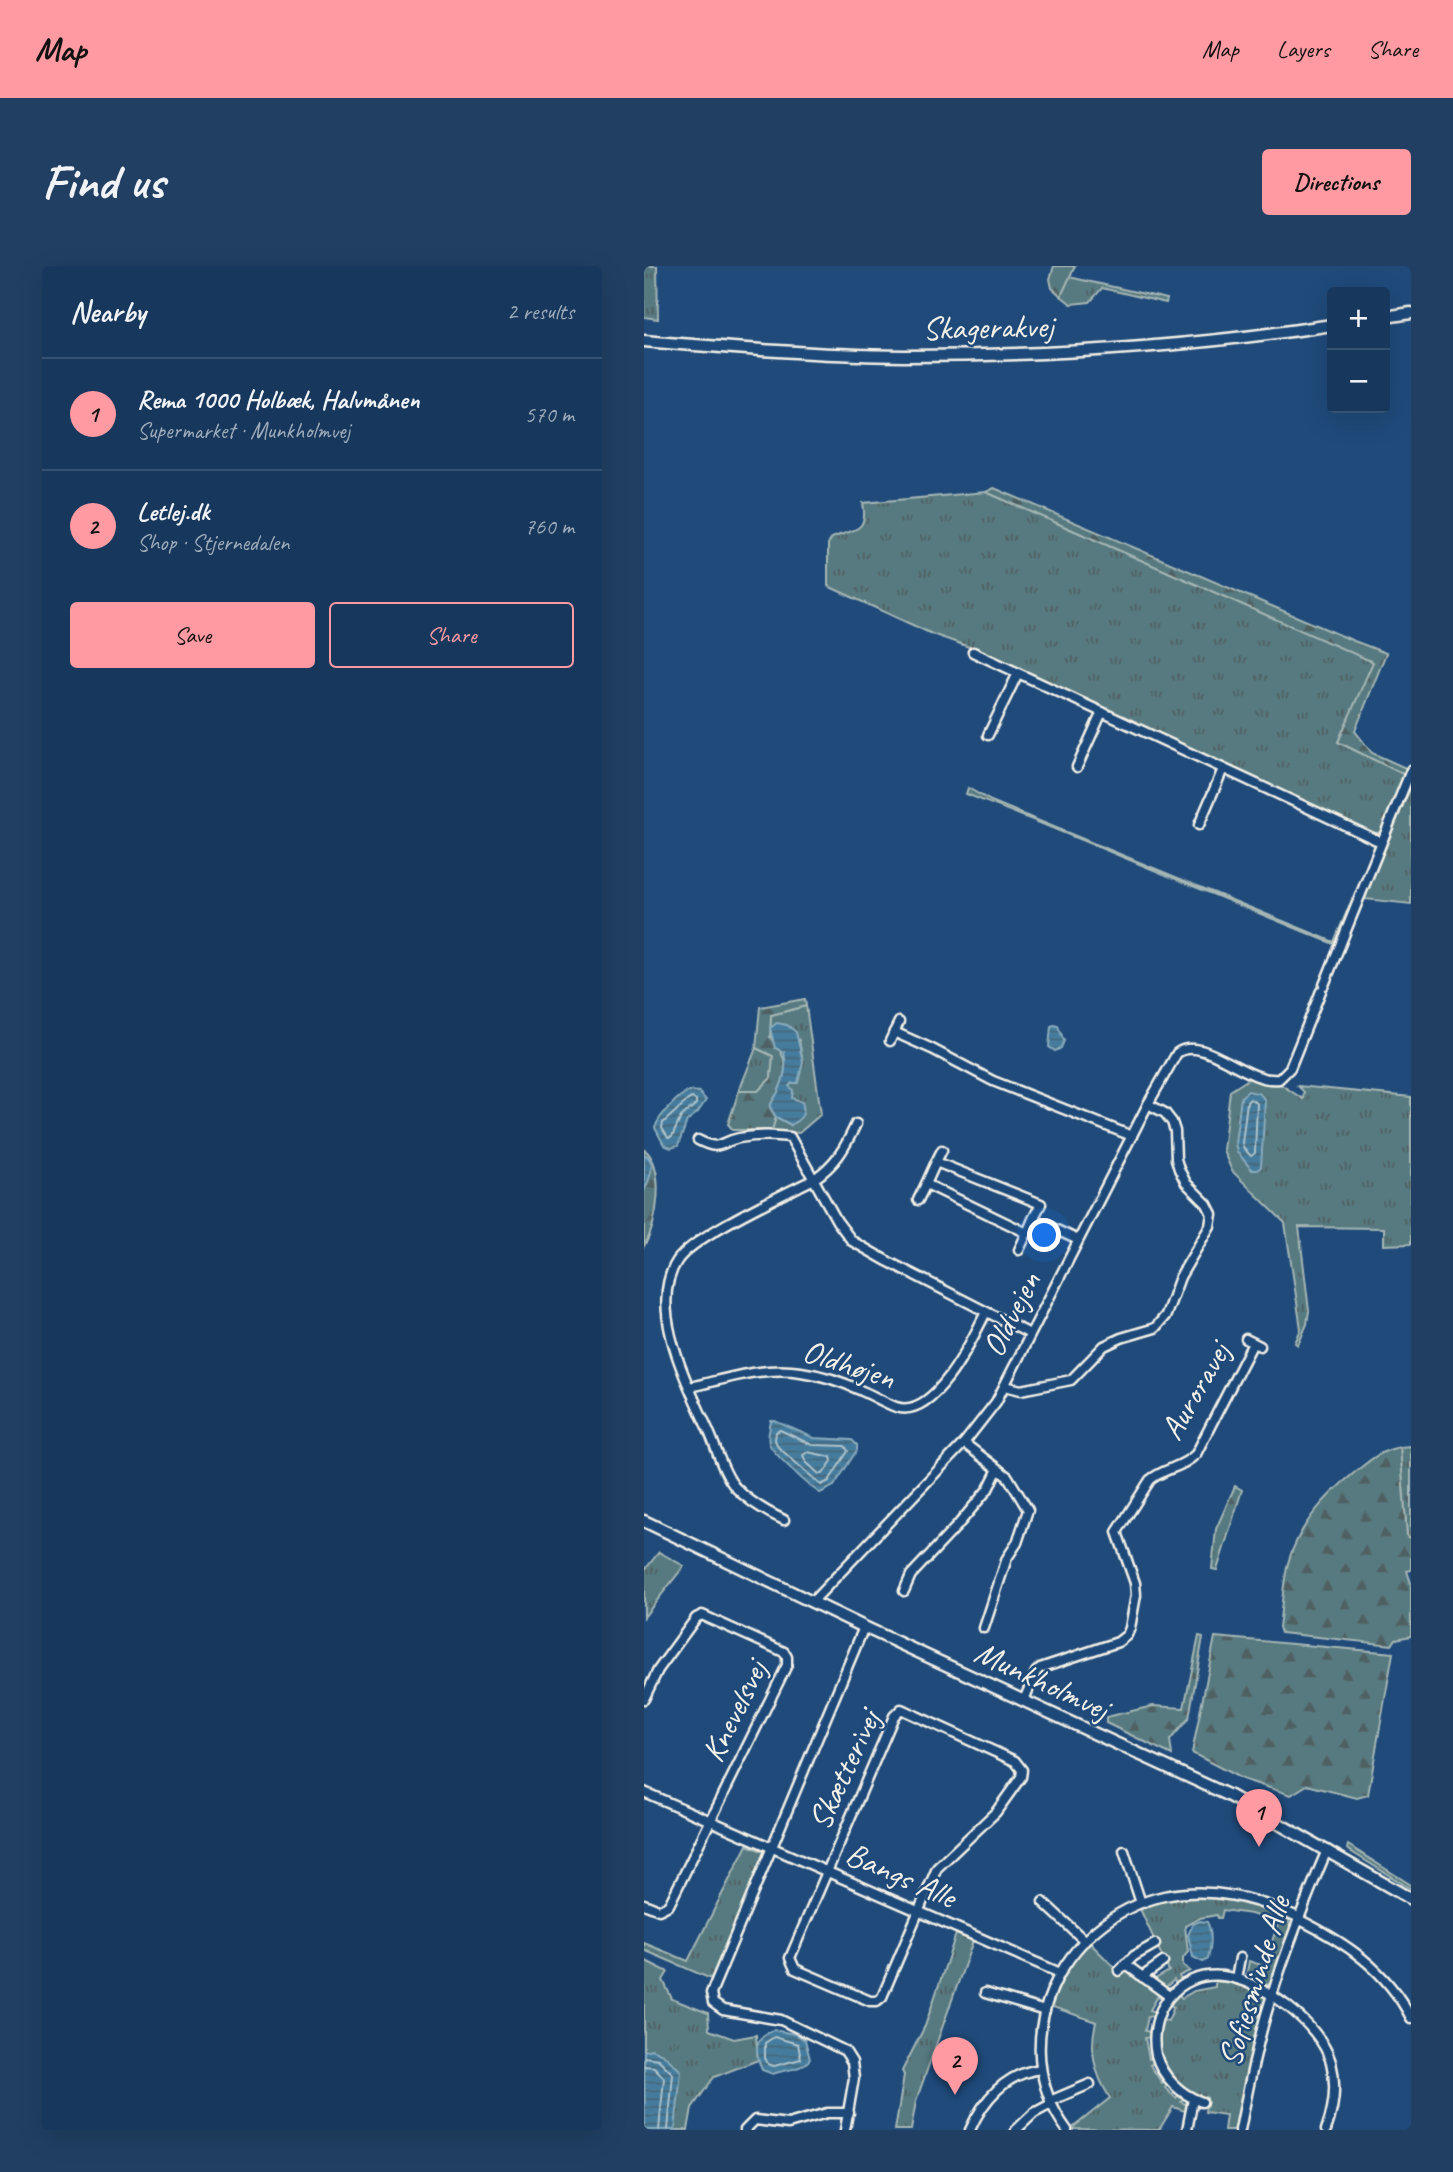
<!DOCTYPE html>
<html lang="en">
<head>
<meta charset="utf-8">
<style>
  body { margin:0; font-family:Caveat,sans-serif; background:#203f62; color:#f1f3f6 }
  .controls { position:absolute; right:21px; top:21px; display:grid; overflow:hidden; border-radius:7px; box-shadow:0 7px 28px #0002 }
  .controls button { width:63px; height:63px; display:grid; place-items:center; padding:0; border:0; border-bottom:2px solid #365272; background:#17385c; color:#f1f3f6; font:35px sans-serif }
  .you { position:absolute; left:401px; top:970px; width:24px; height:24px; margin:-18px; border:5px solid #fff; border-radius:50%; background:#1a73e8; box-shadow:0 0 0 10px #1a73e833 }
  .badge { display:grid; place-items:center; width:46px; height:46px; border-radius:50%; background:#ff9aa2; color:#111; font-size:23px; font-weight:700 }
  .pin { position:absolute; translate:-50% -58px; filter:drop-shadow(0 2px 4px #0008) }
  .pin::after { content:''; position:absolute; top:37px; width:24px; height:21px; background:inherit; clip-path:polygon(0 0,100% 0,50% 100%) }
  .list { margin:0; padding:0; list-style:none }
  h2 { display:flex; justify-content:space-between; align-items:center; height:91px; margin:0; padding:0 28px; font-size:30px }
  h2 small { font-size:23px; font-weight:400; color:#9eacbb }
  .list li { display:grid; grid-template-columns:46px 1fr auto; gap:21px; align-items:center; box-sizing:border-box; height:112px; padding:0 28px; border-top:2px solid #365272 }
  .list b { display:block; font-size:26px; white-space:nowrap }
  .list p { margin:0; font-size:23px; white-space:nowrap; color:#9eacbb }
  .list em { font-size:23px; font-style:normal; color:#9eacbb }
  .actions { display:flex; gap:14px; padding:21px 28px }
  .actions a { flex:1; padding:16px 0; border:2px solid #ff9aa2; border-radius:7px; text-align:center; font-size:24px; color:#ff9aa2 }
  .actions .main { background:#ff9aa2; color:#111 }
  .map { position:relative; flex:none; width:767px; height:1864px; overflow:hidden; border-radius:7px }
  header { display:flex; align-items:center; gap:42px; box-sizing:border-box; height:98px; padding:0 35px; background:#ff9aa2; color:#111 }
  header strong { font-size:33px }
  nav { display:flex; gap:38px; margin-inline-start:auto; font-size:24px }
  .intro { display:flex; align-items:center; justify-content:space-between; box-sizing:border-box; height:168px; padding:0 42px }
  h1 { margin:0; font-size:49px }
  .button { padding:18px 32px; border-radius:7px; background:#ff9aa2; color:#111; font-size:24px; font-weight:700 }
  main { display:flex; gap:42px; padding:0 42px }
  aside { flex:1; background:#17385c; border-radius:7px; box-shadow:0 7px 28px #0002 }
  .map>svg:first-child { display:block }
</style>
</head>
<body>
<header>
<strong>Map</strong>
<nav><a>Map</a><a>Layers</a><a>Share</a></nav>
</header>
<div class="intro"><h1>Find us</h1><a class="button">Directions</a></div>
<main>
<aside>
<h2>Nearby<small>2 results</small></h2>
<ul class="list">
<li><span class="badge">1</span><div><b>Rema 1000 Holbæk, Halvmånen</b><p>Supermarket · Munkholmvej</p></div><em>570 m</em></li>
<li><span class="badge">2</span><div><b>Letlej.dk</b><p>Shop · Stjernedalen</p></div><em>760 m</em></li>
</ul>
<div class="actions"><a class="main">Save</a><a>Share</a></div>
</aside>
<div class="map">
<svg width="767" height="1864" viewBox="0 0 767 1864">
  <defs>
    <pattern id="grass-tufts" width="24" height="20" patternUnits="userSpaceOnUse" patternTransform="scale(1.75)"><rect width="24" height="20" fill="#567a80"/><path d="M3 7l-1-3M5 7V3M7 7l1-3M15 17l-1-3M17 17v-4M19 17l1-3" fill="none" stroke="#506163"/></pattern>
    <pattern id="forest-firs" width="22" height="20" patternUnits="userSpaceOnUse" patternTransform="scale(1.75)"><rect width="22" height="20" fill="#567a80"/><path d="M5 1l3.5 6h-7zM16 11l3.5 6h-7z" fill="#506163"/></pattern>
    <pattern id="water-rules" width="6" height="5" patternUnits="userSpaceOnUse" patternTransform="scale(1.75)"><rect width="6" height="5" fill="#447c9e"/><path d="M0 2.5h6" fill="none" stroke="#466576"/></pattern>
  </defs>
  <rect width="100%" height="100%" fill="#1f4a7a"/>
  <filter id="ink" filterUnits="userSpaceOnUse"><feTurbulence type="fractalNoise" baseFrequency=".0143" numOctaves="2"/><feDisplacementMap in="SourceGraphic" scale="14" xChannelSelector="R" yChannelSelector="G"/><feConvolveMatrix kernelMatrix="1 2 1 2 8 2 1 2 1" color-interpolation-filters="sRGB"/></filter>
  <g filter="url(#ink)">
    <g fill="url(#grass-tufts)" stroke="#a5b6b4" stroke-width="2">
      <path d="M0,0H13L14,53L0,51Z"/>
      <path d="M425,11L523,33L522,37L458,22L446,36L427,38L417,30Z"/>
      <path d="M342,226L730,396L694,476L761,509L738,565L734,567L725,566L328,382L288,368L184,320V278L188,272C206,263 225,269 219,237Z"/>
      <path d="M767,520V638L720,633Z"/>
      <path d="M324,522L347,535L690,676L708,633L711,634L692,679L391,555L322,528Z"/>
      <path d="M162,740L177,848L155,867L128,864L132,851L147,859L148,832L145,820L159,796L155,774L126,762L127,749Z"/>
      <path d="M112,782L129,790L127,812L114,825H95Z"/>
      <path d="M606,812L622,818H636L659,833L660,826L654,820L767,831V978L740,979V962L655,961L665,1045L663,1058L654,1079L651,1077L657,1063L641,957L588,905L579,884L586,825Z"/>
      <path d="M767,1180V1272L763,1270L756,1181Z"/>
      <path d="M15,1286L40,1300L0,1351V1305Z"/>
      <path d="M103,1579L121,1586L67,1713L0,1684V1677L44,1695Z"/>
      <path d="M566,1630C592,1634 625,1636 645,1654L646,1663L626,1718L615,1719L595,1710L602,1711L605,1695L620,1700L634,1657L607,1648L579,1644L577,1652H574L573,1649L556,1652L541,1660L544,1686L539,1692V1699L546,1705L535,1710L538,1716L533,1719L530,1714L522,1721L526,1725H523L504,1710L507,1708L511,1713L525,1705L496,1643L523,1634Z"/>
      <path d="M312,1668L329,1675L272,1835L267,1864H251L260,1809L258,1805L281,1760Z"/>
      <path d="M445,1676L477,1708L484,1704L520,1731L519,1733L514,1730L506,1744L511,1746L509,1751L504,1750L501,1765L507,1766V1771L501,1772L505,1793L510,1791L512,1796L506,1799L518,1817L522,1814L525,1817L521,1822L532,1832L536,1828L540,1831L537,1836L542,1838L545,1834L544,1846L529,1841L515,1864L427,1863L466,1832C450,1807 445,1784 452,1756L406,1740L424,1702Z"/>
      <path d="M0,1694L24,1706L19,1714L28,1733L64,1747L65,1764L90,1773L112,1769L114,1794L70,1811L48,1842L44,1864H0Z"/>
      <path d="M571,1715L588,1717L619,1728L622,1732L592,1864H580L582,1849L561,1846L563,1832C529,1822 509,1790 517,1754L524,1755L530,1741L525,1739L534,1728L538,1732L550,1725L571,1721Z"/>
    </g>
    <g fill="url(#forest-firs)" stroke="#a5b6b4" stroke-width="2">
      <path d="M410,0H431L417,30L408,22L406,13Z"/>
      <path d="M350,222L710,375L742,387L711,465L728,487L764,503L761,509L694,476L729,396L342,226Z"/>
      <path d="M161,733L162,740L127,749L126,771C143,790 146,802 134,827C131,833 128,834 126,841L132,851L128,864H89L84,858L95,825H114L127,812L129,790L112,782L116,741Z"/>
      <path d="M0,883C22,900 14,959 0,980Z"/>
      <path d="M756,1181L763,1270L767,1272V1304L763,1305L767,1317V1370L752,1373L748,1379L637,1367L635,1361C638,1340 639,1317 644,1297C655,1259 680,1231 710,1207C726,1194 735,1185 756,1181Z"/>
      <path d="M591,1220L598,1224L573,1304L568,1303L572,1263Z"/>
      <path d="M555,1370L559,1371L545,1452L526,1474L528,1489L462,1457V1451L509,1440L540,1442Z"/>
      <path d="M571,1371L749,1387L724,1529L713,1532L663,1519L647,1529L598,1513L548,1487Z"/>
      <path d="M704,1579L767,1619V1623L703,1583Z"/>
    </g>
    <g fill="url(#water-rules)" stroke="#8aabbc" stroke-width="2">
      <path d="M133,757L143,759L152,766L159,796L154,817H148L145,820L149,824L148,832L158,836C162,848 158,852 147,859L132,851L126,841C128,834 131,832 134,826C140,814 143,799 140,786L131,782L126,762Z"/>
      <path d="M410,759L414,760L420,775L417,782L411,785L405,781L407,760Z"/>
      <path d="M46,825L55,826L62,834L54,846L43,855L34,880L27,882L20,879L11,862C14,851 34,829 46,825Z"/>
      <path d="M604,825L616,828L621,834L617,901L613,904H608L593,886L591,877L597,831Z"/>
      <path d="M0,888C15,896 4,913 0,926Z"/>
      <path d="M127,1155H131L170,1172L208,1174L213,1179V1184L190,1220L176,1227C167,1222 126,1185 125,1177C123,1170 126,1162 127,1155Z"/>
      <path d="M556,1655L563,1656C569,1667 567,1681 564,1693L559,1696L549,1691L544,1669L549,1658Z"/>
      <path d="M129,1764L151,1768L161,1774L166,1793C157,1805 142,1803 129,1808L118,1804C110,1785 110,1772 129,1764Z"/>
      <path d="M7,1783L19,1788L37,1805L31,1864H1L0,1785Z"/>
    </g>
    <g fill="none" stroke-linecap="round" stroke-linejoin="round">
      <g stroke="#aec2ca" stroke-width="2">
        <path d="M48,832L52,834V838L37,851L28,871L24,872L18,862L19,857L44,834Z"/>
        <path d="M606,833L613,837L611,887L607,890L600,883L598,877L603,836Z"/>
        <path d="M136,1164L168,1179L201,1180L204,1185L185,1215L177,1219L134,1181L131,1174L132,1166Z"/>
        <path d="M164,1186L187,1191L188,1195L179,1208H175L162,1196L159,1189Z"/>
        <path d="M130,1771L154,1778L157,1793L130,1800L124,1798L121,1792V1777Z"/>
        <path d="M0,1791L14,1793L29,1808L24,1864"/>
        <path d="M0,1800L10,1801L20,1812L15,1864"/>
      </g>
      <defs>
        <g id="minor">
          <path d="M329,386L737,576"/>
          <path d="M344,469L374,407"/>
          <path d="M433,501L458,446"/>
          <path d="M555,559L579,503"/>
          <path d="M680,719L767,504"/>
          <path d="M250,766L288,783L349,815L488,870"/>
          <path d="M246,775L255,756"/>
          <path d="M54,874C77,886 75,876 95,872C110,869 131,869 146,871L193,955L208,975L243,995L386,1068"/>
          <path d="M292,896L298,884"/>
          <path d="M274,934L282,918"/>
          <path d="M389,953L383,967L282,918L292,896L397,938L389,953L434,974"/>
          <path d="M375,984L383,967"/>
          <path d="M602,1073L616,1080"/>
          <path d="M361,1120L377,1124L427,1114L460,1080L477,1072L511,1062L522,1049L536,1011L566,960L568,948L563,938L542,917L535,903L532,893L531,865L528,856L521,847L504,838"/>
          <path d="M46,1121C82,1113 118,1100 157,1106C178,1109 199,1116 218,1125C230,1130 241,1137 252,1141C291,1154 329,1072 342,1046"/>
          <path d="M320,1177L364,1211L384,1244L373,1277L363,1292L340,1362"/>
          <path d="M140,1254C123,1246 104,1235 91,1221C79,1207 73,1184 66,1168C46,1122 2,1043 33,995C50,969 139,929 170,913C192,898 201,882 212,858"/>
          <path d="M260,1325L267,1309L313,1260L344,1223L354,1203"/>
          <path d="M169,1335L320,1177L352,1136L504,838L533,787C560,768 602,818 635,813L646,802L677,725"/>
          <path d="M0,1433L14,1404L52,1352L58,1349L140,1386L143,1391V1399L25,1639L15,1644L0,1638"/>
          <path d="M380,1434L392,1406L396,1402L474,1376L483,1369L486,1362L492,1329L491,1317L473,1266L506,1214C520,1202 538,1202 552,1188L609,1077"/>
          <path d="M257,1443L371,1495L378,1504L377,1511L352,1546L293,1602L238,1731L233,1735H226L151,1703L146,1692L250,1450Z"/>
          <path d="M0,1526L416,1707"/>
          <path d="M480,1585L497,1637"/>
          <path d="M399,1636L441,1675"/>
          <path d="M654,1653C701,1676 742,1703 767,1752"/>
          <path d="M481,1698L525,1730"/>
          <path d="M475,1705L490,1690L511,1678"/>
          <path d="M498,1711L519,1696"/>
          <path d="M592,1713L596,1692"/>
          <path d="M341,1727L401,1745"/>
          <path d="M406,1835L446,1818"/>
          <path d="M558,1836C537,1829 518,1811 512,1789C503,1746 533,1705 579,1710C619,1715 675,1757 687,1796C693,1819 690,1842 682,1864"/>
          <path d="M101,1864L111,1854L144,1858L183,1847H205"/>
          <path d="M201,1864L210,1812L208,1796L201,1785L137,1754L79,1744L69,1737L67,1727L220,1361"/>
          <path d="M326,1864C339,1834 362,1807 397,1803"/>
          <path d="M372,1864L390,1847L407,1838"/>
          <path d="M423,1864C358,1776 417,1653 520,1630C568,1620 610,1632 654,1651"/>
          <path d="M543,1864L549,1833"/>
          <path d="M596,1864C605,1818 614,1771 629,1726C644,1678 663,1631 683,1584"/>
        </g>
        <g id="tertiary">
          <path d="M741,51L767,47"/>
          <path d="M0,75C86,82 173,89 260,90C403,90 546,81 688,59"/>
          <path d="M0,1255L220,1361L586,1530L767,1633"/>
        </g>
      </defs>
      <use href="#minor" stroke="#f4f1e8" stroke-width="13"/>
      <use href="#tertiary" stroke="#f4f1e8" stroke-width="15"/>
      <use href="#minor" stroke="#1f4a7a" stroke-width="8"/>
      <use href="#tertiary" stroke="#1f4a7a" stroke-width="10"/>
    </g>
  </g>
  <g text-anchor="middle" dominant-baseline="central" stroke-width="5" stroke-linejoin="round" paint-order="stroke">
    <g font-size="33" fill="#f4f1e8" stroke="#1f4a7a">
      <text transform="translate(344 61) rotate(-1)">Skagerakvej</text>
      <text transform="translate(367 1048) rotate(-63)">Oldvejen</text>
      <text transform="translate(205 1098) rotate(18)">Oldhøjen</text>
      <text transform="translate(551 1125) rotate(-60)">Auroravej</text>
      <text transform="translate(398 1414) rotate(25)">Munkholmvej</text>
      <text transform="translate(90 1445) rotate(-64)">Knevelsvej</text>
      <text transform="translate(200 1504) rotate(-65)">Skætterivej</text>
      <text transform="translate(257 1609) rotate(24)">Bangs Alle</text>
      <text transform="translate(610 1715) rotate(-73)">Sofiesminde Alle</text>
    </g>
  </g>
</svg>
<div class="controls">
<button>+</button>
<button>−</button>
</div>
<div class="you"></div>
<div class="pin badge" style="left:615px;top:1581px">1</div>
<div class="pin badge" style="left:311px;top:1829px">2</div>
</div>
</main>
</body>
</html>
